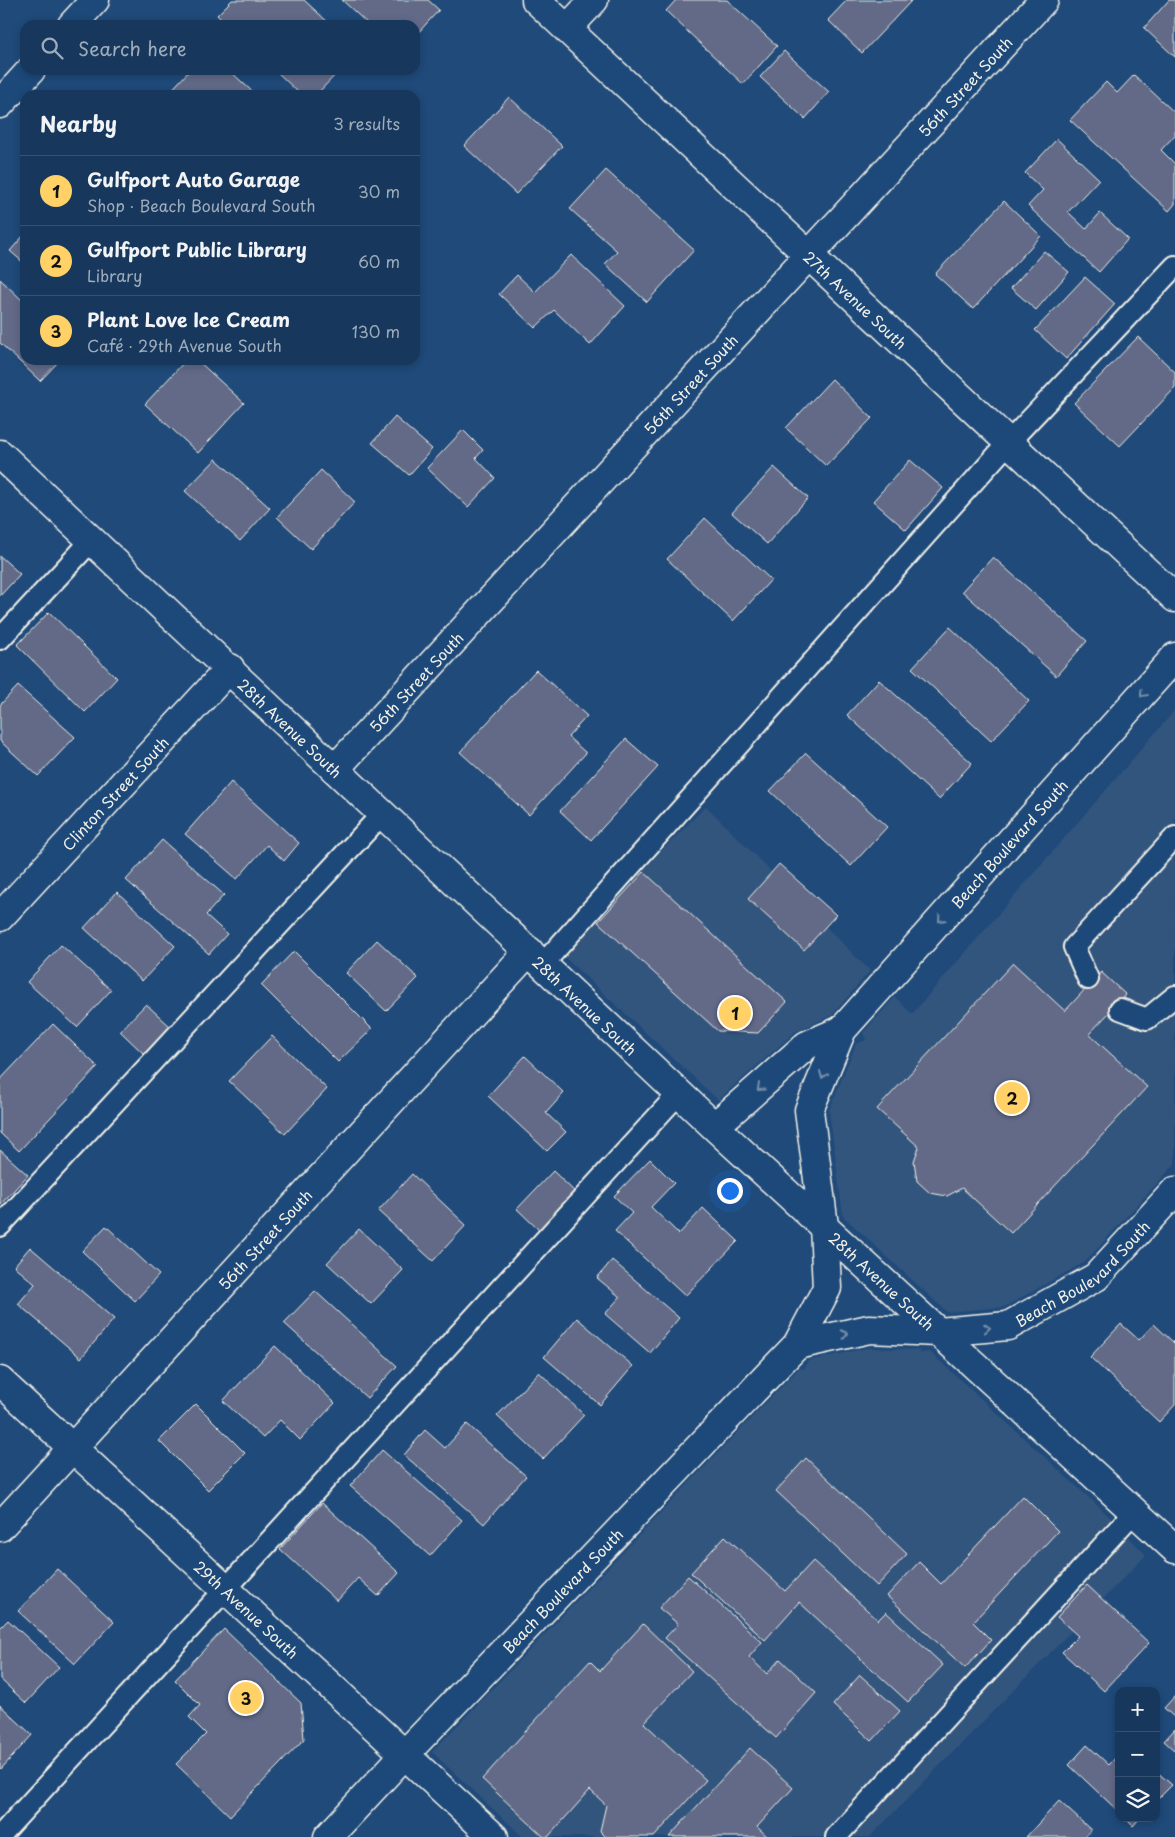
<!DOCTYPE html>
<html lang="en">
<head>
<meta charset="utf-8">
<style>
  body { margin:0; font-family:"Playpen Sans",sans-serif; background:#203f62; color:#f1f3f6 }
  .controls { position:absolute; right:15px; bottom:15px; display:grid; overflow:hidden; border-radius:10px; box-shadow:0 2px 8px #0003 }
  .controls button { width:45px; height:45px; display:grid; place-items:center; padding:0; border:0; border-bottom:1px solid #365272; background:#17385c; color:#f1f3f6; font:25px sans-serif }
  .you { position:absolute; left:729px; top:1190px; width:18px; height:18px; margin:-12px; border:4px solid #fff; border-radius:50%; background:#1a73e8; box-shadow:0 0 0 8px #1a73e833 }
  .badge { display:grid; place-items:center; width:32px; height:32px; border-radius:50%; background:#ffd166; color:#111; font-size:16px; font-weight:700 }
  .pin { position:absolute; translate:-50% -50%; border:2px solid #fff; box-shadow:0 1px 5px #0006 }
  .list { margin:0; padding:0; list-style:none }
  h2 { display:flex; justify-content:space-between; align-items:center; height:65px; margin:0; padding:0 20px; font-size:21px }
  h2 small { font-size:16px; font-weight:400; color:#9eacbb }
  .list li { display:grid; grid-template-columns:32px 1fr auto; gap:15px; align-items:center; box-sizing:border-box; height:70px; padding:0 20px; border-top:1px solid #365272 }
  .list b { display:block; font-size:19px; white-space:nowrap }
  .list p { margin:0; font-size:16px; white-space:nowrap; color:#9eacbb }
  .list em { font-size:16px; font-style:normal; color:#9eacbb }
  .icon { flex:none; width:28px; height:28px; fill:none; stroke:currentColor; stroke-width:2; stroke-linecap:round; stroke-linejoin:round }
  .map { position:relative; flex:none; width:1175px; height:1837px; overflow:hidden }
  .search { position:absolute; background:#17385c; box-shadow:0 2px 8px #0003; left:20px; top:20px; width:400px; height:55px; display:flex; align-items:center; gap:12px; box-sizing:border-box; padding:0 18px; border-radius:15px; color:#9eacbb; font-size:19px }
  .panel { position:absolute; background:#17385c; box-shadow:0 2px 8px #0003; left:20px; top:90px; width:400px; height:275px; border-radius:15px }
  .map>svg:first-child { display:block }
</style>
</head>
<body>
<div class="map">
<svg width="1175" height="1837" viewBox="0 0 1175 1837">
  <rect width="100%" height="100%" fill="#1f4a7a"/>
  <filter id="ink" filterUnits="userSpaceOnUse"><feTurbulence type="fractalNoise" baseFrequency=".02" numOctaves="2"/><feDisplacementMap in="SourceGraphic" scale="10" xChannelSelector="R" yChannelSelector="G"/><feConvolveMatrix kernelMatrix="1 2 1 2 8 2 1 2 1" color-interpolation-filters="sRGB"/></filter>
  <g filter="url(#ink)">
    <g fill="#33547e">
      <path d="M1175,710V1164L1085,1262L1004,1307L947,1312L843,1216L829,1110L856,1044L866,1040L863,1033L895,997L912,1014Z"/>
      <path d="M706,806L870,971L832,1015L795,1032L718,1100L560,953Z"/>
      <path d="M867,1348L919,1350V1353L930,1352L1111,1518L1146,1555L870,1837H523L432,1752L799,1368L804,1369L808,1361Z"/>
    </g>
    <g fill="#626a88" stroke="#f4f1e8">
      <path d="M232,0H304L331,25H227L217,15Z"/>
      <path d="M342,0H428L439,10L415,36V25H369Z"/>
      <path d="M676,0H727L777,46L743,84L666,11Z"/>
      <path d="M847,0H912L862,53L828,20Z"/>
      <path d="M1169,0H1175V57L1144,28Z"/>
      <path d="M784,51L829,92L805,119L760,77Z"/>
      <path d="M190,70H229L256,95H167Z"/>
      <path d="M275,70H340L316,95H301Z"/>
      <path d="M1134,75L1175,113V135L1161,150L1175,164V204L1169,211L1070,120L1106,82L1117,93Z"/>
      <path d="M509,97L562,146L516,194L464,146Z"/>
      <path d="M1057,139L1099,179L1068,212L1086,229L1100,213L1128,239L1099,272L1028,206L1043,190L1025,173Z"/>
      <path d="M606,170L694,250L647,302L605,264L617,251L570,209Z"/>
      <path d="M1004,201L1041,236L973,309L935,274Z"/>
      <path d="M25,234V264L10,251Z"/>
      <path d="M1044,251L1069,272L1036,310L1011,288Z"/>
      <path d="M571,255L625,306L590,345L554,310L535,328L499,294L517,275L535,292Z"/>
      <path d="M1085,277L1115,304L1066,359L1035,330Z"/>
      <path d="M0,279L25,303V360H60L40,381L0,343Z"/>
      <path d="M1138,337L1175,372V388L1120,446L1074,403Z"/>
      <path d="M186,360H197L244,403L198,453L145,404Z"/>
      <path d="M832,379L872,418L826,466L786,428Z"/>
      <path d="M395,417L432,449L409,475L372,443Z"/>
      <path d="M463,430L483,450L476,458L495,478L468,507L427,468Z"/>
      <path d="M216,459L270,508L240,541L185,491Z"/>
      <path d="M910,460L943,488L906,530L873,501Z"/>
      <path d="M774,467L808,498L767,544L732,513Z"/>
      <path d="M321,470L355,502L311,549L277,517Z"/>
      <path d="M705,518L771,580L733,621L667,559Z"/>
      <path d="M0,556L20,574L0,596Z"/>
      <path d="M993,557L1087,641L1056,676L962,591Z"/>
      <path d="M49,612L117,678L85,712L17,645Z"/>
      <path d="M950,627L1029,701L991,741L912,668Z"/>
      <path d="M536,670L587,716L568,737L586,753L529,815L460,752Z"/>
      <path d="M879,680L972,763L939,799L847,715Z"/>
      <path d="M18,686L75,737L38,776L0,741V705Z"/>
      <path d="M626,739L658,767L591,840L560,811Z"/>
      <path d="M806,753L887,827L851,866L770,791Z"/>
      <path d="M231,782L299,843L284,861L267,845L237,879L185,834Z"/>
      <path d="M162,840L224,895L206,915L227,934L209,954L126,880Z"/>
      <path d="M779,864L836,915L804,950L748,899Z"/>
      <path d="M644,872L787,1002L758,1033L718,1031L598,922Z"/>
      <path d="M117,892L175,946L142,981L84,928Z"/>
      <path d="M377,940L418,978L386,1011L346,973Z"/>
      <path d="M61,945L111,990L77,1027L27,982Z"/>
      <path d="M294,951L372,1029L338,1062L261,985Z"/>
      <path d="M1013,963L1065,1011L1101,972L1126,995L1089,1034L1147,1087L1011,1233L962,1188L947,1196L930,1193L917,1181L914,1161L919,1147L877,1109Z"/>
      <path d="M146,1004L172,1028L146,1056L120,1031Z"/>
      <path d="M53,1024L98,1067L19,1151L0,1133V1080Z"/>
      <path d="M272,1036L327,1089L285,1134L229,1081Z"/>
      <path d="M525,1056L564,1093L546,1113L566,1132L547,1151L488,1096Z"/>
      <path d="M0,1150L28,1175L0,1205Z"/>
      <path d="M650,1159L674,1183L651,1207L679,1234L703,1208L738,1241L685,1296L615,1231L632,1213L614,1196Z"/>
      <path d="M553,1171L577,1194L541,1232L517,1209Z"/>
      <path d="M412,1174L466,1225L433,1261L378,1211Z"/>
      <path d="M106,1226L159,1275L135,1301L82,1251Z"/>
      <path d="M359,1229L403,1270L371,1304L327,1263Z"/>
      <path d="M30,1247L114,1319L81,1358L18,1304L35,1284L14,1266Z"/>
      <path d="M612,1260L679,1318L650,1353L605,1314L620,1297L597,1278Z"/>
      <path d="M315,1291L397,1366L367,1398L284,1323Z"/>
      <path d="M577,1318L633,1366L600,1405L544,1357Z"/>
      <path d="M1121,1324L1139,1340L1154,1324L1175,1344V1405L1159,1422L1090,1357Z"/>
      <path d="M275,1346L335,1403L300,1440L280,1420L263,1438L223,1401Z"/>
      <path d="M539,1372L584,1415L543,1459L497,1416Z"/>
      <path d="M196,1404L245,1453L208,1490L159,1441Z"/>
      <path d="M467,1424L526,1476L484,1524L404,1455L425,1430L445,1448Z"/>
      <path d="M382,1450L462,1520L430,1556L350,1486Z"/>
      <path d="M806,1458L907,1554L877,1586L776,1491Z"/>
      <path d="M1023,1496L1058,1531L973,1622L991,1640L965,1668L887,1596L919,1562L941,1584Z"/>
      <path d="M322,1503L399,1573L378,1596L358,1578L337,1601L280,1549Z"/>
      <path d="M725,1536L785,1591L813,1561L878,1620L886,1612L943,1665L908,1702L799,1602L765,1640L691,1573Z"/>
      <path d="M57,1569L114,1622L75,1664L18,1611Z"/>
      <path d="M688,1576L762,1642L749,1657L767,1674L780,1659L816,1693L776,1738L665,1638L678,1624L659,1608Z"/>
      <path d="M1087,1585L1149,1643L1104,1691L1062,1652L1078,1636L1057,1617Z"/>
      <path d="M8,1620L59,1667L26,1703L0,1679V1628Z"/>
      <path d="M643,1624L692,1671L644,1723L706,1780L654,1837H606L600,1831L606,1805L590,1790L548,1837H544L482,1779L590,1661L600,1671Z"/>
      <path d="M224,1629L301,1703L304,1739L230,1816L176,1764L206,1734L189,1717L200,1705L175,1680Z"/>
      <path d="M860,1675L900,1711L872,1741L833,1705Z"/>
      <path d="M1175,1696V1718L1164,1708Z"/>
      <path d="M0,1705L32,1735L1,1769L0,1768Z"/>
      <path d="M1175,1729V1751L1164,1741Z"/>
      <path d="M1087,1745L1109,1765L1119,1754V1812L1069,1765Z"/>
      <path d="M750,1748L793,1788L757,1827L768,1837H669Z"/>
      <path d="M1156,1771L1172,1785L1156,1801Z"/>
      <path d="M1059,1801L1091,1830L1085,1837H1026Z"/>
      <path d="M1125,1818H1140L1133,1826Z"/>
    </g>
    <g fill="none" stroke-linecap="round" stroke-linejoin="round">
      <defs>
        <g id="service">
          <path d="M0,639L92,540"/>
          <path d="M543,964L1008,443L1175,266"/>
          <path d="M1088,979L1074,947L1175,837"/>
          <path d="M1120,1009L1147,1019L1175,996"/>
          <path d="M0,1226L382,814"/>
          <path d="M0,1836L680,1092"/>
          <path d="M836,1837L1134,1512"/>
        </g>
        <g id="minor">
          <path id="s1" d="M536,0L1175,598"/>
          <path d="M72,25L95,0"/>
          <path d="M567,29L594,0"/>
          <path d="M0,104L31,70"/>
          <path id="s2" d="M335,769L1044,0"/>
          <path id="s3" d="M0,917L230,668"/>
          <path id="s4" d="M0,1381L494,1837"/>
          <path id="s5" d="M0,1527L529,951"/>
        </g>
        <g id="tertiary">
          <path id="s6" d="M0,454L718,1130L1175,1549"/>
          <path d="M715,1126L807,1045L842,1030"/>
          <path id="s7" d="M797,1345L869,1329L938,1332L1008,1326L1096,1277L1175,1191"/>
          <path id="s8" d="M328,1837L404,1755L797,1345L827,1288L824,1226L809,1110L842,1030L1175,657"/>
        </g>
      </defs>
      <use href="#service" stroke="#f4f1e8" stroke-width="24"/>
      <use href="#minor" stroke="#f4f1e8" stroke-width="31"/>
      <use href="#tertiary" stroke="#f4f1e8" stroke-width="31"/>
      <use href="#service" stroke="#1f4a7a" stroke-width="20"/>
      <use href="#minor" stroke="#1f4a7a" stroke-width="28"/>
      <use href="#tertiary" stroke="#1f4a7a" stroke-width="28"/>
    </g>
    <defs><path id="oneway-chevron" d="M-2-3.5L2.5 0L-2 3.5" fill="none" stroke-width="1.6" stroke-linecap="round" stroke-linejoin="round" transform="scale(1.25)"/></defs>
    <g stroke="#748da6">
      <use href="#oneway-chevron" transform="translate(1143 694) rotate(132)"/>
      <use href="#oneway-chevron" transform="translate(941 919) rotate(132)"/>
      <use href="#oneway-chevron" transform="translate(823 1075) rotate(113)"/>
      <use href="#oneway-chevron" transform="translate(760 1088) rotate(138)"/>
      <use href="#oneway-chevron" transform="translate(987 1328) rotate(-5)"/>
      <use href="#oneway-chevron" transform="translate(845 1334) rotate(-13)"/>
    </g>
  </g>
  <g text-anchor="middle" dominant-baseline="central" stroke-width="4" stroke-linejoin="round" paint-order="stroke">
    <g font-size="15" fill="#f4f1e8" stroke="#1f4a7a">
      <text stroke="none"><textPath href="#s2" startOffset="929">56th Street South</textPath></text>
      <text stroke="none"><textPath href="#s1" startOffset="438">27th Avenue South</textPath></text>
      <text stroke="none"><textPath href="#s2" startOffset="524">56th Street South</textPath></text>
      <text stroke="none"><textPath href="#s2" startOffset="119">56th Street South</textPath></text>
      <text stroke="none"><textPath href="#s6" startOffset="399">28th Avenue South</textPath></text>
      <text stroke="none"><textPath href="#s3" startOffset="169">Clinton Street South</textPath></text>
      <text stroke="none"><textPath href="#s8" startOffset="1260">Beach Boulevard South</textPath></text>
      <text stroke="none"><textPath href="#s6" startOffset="804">28th Avenue South</textPath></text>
      <text stroke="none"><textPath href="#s5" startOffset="391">56th Street South</textPath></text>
      <text stroke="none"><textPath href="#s7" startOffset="305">Beach Boulevard South</textPath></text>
      <text stroke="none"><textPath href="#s6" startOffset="1209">28th Avenue South</textPath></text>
      <text stroke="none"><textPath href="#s8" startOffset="340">Beach Boulevard South</textPath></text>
      <text stroke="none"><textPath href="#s4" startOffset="336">29th Avenue South</textPath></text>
    </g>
  </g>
</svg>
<div class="controls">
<button>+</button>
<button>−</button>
<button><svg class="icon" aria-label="layers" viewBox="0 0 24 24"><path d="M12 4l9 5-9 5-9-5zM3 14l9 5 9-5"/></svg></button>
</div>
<div class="you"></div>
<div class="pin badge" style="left:735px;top:1013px">1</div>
<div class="pin badge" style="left:1012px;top:1098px">2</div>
<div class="pin badge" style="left:246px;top:1698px">3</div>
<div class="search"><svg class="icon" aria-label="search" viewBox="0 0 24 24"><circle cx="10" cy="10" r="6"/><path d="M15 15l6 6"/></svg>Search here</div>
<section class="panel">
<h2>Nearby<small>3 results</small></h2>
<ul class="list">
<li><span class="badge">1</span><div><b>Gulfport Auto Garage</b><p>Shop · Beach Boulevard South</p></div><em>30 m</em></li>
<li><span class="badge">2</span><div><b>Gulfport Public Library</b><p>Library</p></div><em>60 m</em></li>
<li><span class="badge">3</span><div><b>Plant Love Ice Cream</b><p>Café · 29th Avenue South</p></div><em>130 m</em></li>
</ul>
</section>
</div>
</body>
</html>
